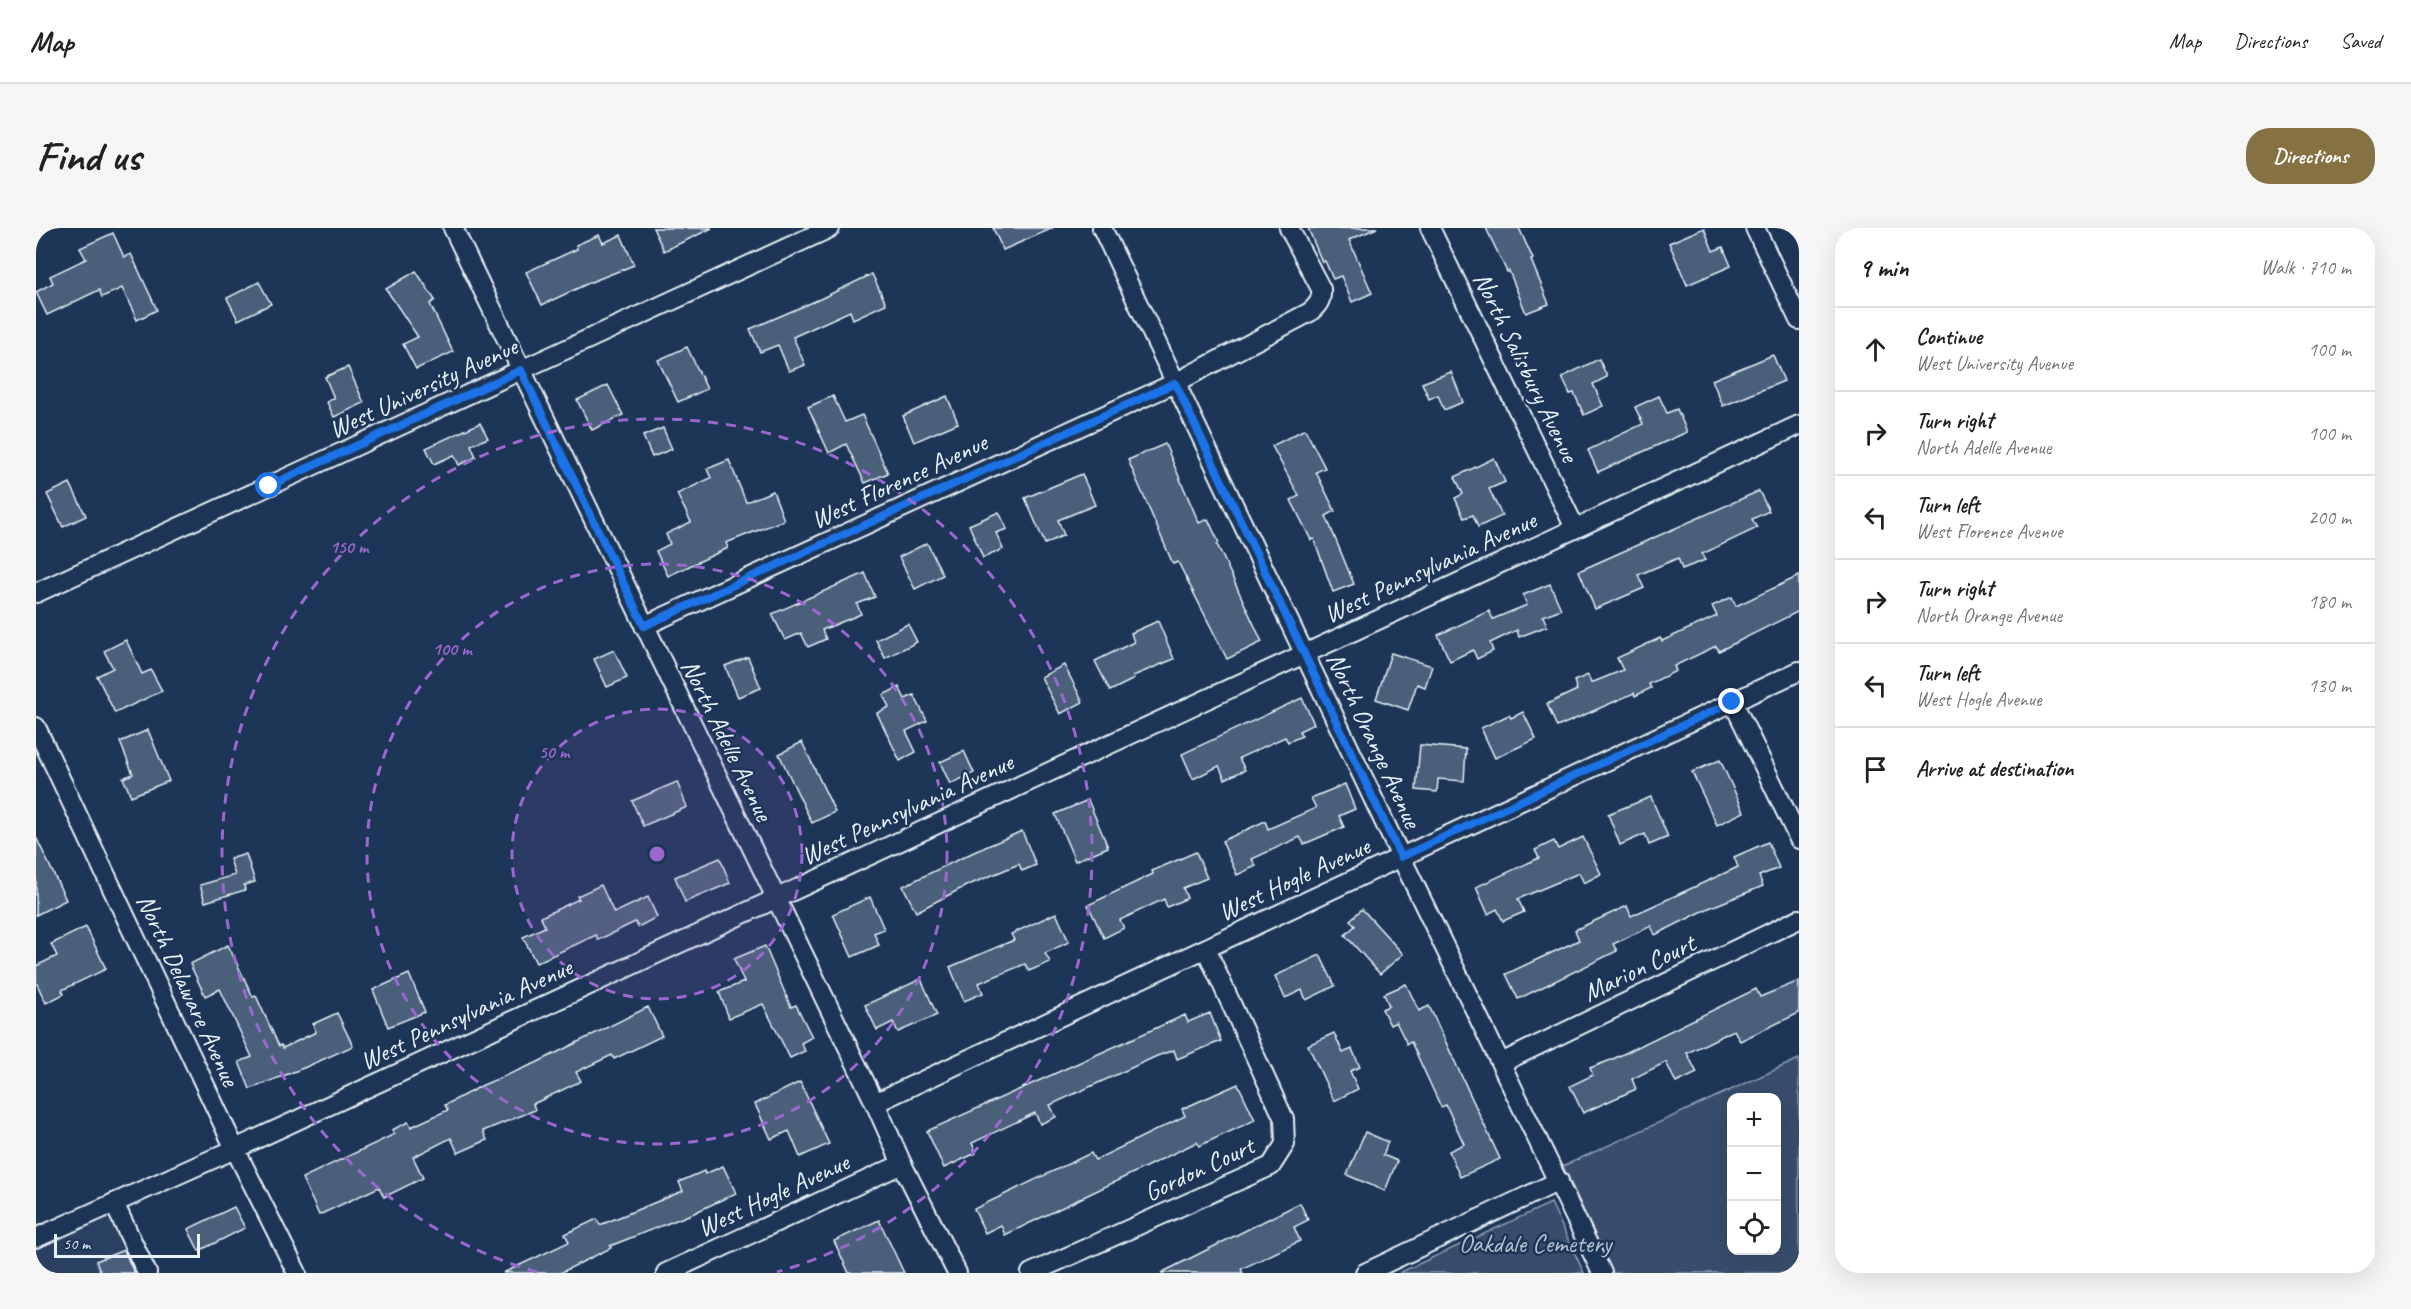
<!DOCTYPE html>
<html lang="en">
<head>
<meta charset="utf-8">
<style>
  body { margin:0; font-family:Caveat,sans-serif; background:#f6f6f6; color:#222 }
  .controls { position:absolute; right:18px; bottom:18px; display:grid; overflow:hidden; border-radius:12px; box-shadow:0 6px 24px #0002 }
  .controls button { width:54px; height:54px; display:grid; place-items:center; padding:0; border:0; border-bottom:2px solid #e0e0e0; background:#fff; color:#222; font:30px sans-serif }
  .scale { position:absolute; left:18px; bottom:15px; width:146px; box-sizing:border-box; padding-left:6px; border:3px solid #e8f1f8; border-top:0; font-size:16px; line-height:21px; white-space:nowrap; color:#e8f1f8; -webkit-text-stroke:4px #1d3557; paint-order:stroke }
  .stop { position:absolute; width:18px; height:18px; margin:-14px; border:4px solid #1a73e8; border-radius:50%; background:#fff }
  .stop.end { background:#1a73e8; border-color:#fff; box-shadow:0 2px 6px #0008 }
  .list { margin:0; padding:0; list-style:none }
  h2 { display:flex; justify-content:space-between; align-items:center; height:78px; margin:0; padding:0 24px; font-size:26px }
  h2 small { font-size:20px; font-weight:400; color:#767676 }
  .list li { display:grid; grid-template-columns:39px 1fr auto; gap:18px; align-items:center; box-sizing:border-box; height:84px; padding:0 24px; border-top:2px solid #e0e0e0 }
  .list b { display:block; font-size:22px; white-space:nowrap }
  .list p { margin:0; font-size:20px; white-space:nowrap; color:#767676 }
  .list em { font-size:20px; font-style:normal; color:#767676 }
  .icon { flex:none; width:33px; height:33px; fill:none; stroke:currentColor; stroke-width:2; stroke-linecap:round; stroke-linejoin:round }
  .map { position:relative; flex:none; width:1763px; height:1045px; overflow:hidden; border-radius:24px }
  header { display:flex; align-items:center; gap:36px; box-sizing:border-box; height:84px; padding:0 30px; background:#fff; border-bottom:2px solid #e0e0e0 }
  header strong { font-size:28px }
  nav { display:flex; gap:33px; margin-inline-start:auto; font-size:21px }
  .intro { display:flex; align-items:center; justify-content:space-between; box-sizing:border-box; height:144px; padding:0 36px }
  h1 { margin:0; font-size:42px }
  .button { padding:15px 27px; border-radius:24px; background:#857141; color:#fff; font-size:21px; font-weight:700 }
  main { display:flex; gap:36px; padding:0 36px }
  aside { flex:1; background:#fff; border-radius:24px; box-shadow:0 6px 24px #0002 }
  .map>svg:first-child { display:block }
</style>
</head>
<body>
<header>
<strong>Map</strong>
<nav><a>Map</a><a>Directions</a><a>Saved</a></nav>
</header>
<div class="intro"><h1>Find us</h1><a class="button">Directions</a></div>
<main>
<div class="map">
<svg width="1763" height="1045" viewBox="0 0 1763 1045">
  <rect width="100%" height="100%" fill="#1d3557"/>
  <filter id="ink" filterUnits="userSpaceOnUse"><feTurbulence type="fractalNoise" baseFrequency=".0167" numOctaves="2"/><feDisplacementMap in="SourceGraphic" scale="12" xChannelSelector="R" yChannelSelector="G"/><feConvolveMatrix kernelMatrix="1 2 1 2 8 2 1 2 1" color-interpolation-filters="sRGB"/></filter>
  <g filter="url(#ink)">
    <path fill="#2a4162" d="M78,987L104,1045H0V1022Z"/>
    <g fill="#374d6c" stroke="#909fb2" stroke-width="1.5" fill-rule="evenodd">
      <path d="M1763,831V1045H1577L1527,938ZM1696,870H1740V1022H1696Z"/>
      <path d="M1515,975L1548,1045H1363Z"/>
    </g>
    <g fill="#495e7a" stroke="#e8f1f8" stroke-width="1.5">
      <path d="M617,0H676L628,23Z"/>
      <path d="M957,0H1017L967,22Z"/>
      <path d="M1272,0H1341L1313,12L1336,65L1316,74L1305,48L1297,51L1289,33L1286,34Z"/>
      <path d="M1450,0H1483L1497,31L1495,32L1513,76L1490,85L1473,43L1471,44Z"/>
      <path d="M1668,0L1677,23L1687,19L1695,38L1651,57L1633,15Z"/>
      <path d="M77,5L88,29L95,26L121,82L101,92L86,60L66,69L63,62L11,87L0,64L17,55L14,48L50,31L44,20Z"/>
      <path d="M563,7L567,15L585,7L598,37L555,54L506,77L490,44L541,21L540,17Z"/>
      <path d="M380,43L399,72L394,76L417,124L380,141L367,116L382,109L350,61Z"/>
      <path d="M836,46L850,76L817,91L814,83L757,109L769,137L753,143L742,117L724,124L714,101L784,71Z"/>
      <path d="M223,54L235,76L202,92L191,70Z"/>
      <path d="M651,119L671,161L642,174L622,132Z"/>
      <path d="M1737,127L1748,153L1687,178L1676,152Z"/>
      <path d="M1563,131L1571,149L1557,156L1567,178L1548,187L1538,165L1534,166L1526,149Z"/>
      <path d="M312,139L328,175L298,189L291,174L298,170L289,149Z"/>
      <path d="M1415,144L1427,174L1408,182L1402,167L1393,171L1386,155Z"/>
      <path d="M572,157L587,187L556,202L541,172Z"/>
      <path d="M797,168L809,194L826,187L852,245L829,255L810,216L793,225L772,179Z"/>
      <path d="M911,168L922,195L878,214L867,188Z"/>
      <path d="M1623,168L1631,185L1641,181L1651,204L1562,244L1552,222L1607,196L1599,179Z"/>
      <path d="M444,195L452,210L435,217L440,229L423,237L418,227L398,236L390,220Z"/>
      <path d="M627,200L636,221L616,229L607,208Z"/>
      <path d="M1269,201L1289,240L1280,244L1299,283L1290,288L1318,356L1297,364L1278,311L1275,312L1255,272L1263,268L1236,218Z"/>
      <path d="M1129,216L1163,295L1172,291L1183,315L1181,316L1226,414L1191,431L1142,334L1137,336L1092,232Z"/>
      <path d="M1458,230L1469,254L1453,261L1466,288L1442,299L1437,287L1428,290L1419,270L1427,266L1419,249Z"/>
      <path d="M693,232L710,274L737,263L748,292L690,315L692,320L632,348L620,323L634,316L630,306L655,294L641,266L675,250L671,241Z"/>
      <path d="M1046,246L1059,277L1022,292L1028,307L1009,316L989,270Z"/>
      <path d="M34,255L50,288L27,299L11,266Z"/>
      <path d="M1723,263L1733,283L1716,291L1721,300L1666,326L1669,332L1646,341L1642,330L1602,347L1608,360L1559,381L1543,343Z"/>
      <path d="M963,284L971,301L960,305L967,321L947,330L933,297Z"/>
      <path d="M891,315L907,347L879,361L863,329Z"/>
      <path d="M829,345L839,369L821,376L825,386L786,402L790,411L772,419L765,405L749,412L736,386Z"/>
      <path d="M1763,348V383L1683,423L1680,418L1638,438L1640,443L1613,456L1615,460L1599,468L1598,465L1521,499L1511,476L1541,462L1538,453L1552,447L1555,455L1587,442L1581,430L1624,410L1626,413L1681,388L1676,378L1696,369L1700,378Z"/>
      <path d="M1514,356L1525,381L1507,388L1511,398L1483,409L1481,402L1454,415L1457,423L1441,431L1437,422L1414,433L1402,407L1453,383L1457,391L1491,377L1487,367Z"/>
      <path d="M1122,393L1138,431L1097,448L1098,451L1074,463L1059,433L1098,414L1095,405Z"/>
      <path d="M872,396L881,414L849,430L840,412Z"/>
      <path d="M90,412L106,446L115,442L126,463L79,485L61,448L77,440L68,423Z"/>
      <path d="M578,422L591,450L571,459L558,431Z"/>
      <path d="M1355,425L1396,438L1389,459L1381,456L1372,482L1340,471Z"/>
      <path d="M712,429L725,460L702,469L689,438Z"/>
      <path d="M1028,437L1047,474L1024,486L1005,449Z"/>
      <path d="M863,459L869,471L878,467L891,493L870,503L880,524L864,533L841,485L853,479L847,467Z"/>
      <path d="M1266,470L1278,496L1263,503L1266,508L1252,514L1249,509L1203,530L1209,542L1189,551L1183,538L1157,551L1146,526Z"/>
      <path d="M1487,484L1500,511L1459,530L1445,500L1473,487L1475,490Z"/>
      <path d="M112,502L133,553L95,568L87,550L97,546L84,514Z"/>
      <path d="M766,514L799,584L776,595L743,526Z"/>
      <path d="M1384,517L1430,521L1428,553L1402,551L1401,564L1380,562Z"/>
      <path d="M928,523L938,545L914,556L904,534Z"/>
      <path d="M1684,532L1708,584L1681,597L1656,544Z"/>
      <path d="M641,554L651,579L607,598L596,573Z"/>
      <path d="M1309,556L1319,581L1303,588L1308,599L1268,616L1264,609L1216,631L1220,638L1201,647L1186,613L1229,593L1232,601L1280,580L1275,570Z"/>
      <path d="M1615,569L1632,609L1613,617L1609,606L1584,617L1572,586Z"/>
      <path d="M1052,572L1072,619L1039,633L1019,586Z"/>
      <path d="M986,603L1000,637L986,643L983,636L930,658L880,684L867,658L938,624Z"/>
      <path d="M0,609L30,672L0,687Z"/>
      <path d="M1547,609L1565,646L1548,655L1543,645L1482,671L1488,684L1467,693L1461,681L1452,686L1440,659L1503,630L1499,622L1518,613L1522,621Z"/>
      <path d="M1732,614L1743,640L1723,648L1727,658L1673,680L1619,707L1615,698L1577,716L1581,723L1482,771L1470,746L1543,712L1539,702L1591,678L1595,688L1702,639L1698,629Z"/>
      <path d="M1160,624L1171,650L1147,660L1151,670L1131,679L1128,671L1084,692L1088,700L1068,710L1052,677L1117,646L1116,643Z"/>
      <path d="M210,626L219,654L208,657L209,662L169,674L164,657L199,647L194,631Z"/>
      <path d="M684,630L694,655L649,674L639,649Z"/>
      <path d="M565,657L578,685L612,669L621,689L602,699L599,694L562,712L560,707L500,735L487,709L509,699L505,689L543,671L541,668Z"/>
      <path d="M834,669L848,701L838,705L843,717L816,729L797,686Z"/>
      <path d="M1326,681L1367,726L1344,746L1309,707L1319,698L1314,692Z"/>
      <path d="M1020,685L1033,714L1009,725L1014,734L993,743L989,736L943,755L947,765L928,773L914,739L978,712L975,706Z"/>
      <path d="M50,699L70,741L26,762L28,766L10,775L0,754V738L21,728L15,716Z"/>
      <path d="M192,717L217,769L220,768L243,818L245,817L247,820L280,804L277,796L301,785L317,818L270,839L214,861L203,834L216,829L184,761L169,768L154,736Z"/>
      <path d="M729,718L755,779L760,777L776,809L765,815L769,823L754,830L727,776L693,790L683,764L708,754L698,731Z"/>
      <path d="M1284,727L1299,758L1270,772L1266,762L1249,770L1239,748Z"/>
      <path d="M373,746L389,784L352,799L337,762Z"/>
      <path d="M885,751L901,787L862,804L857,794L841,802L829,777Z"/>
      <path d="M1763,753V785L1704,813L1698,802L1651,825L1661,845L1640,855L1630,834L1596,851L1600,861L1547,885L1534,858L1557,847L1554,840L1575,832L1720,761L1724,769Z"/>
      <path d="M1370,756L1383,783L1393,778L1464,931L1424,949L1413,923L1428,916L1410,877L1405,879L1375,814L1371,816L1360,794L1354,797L1346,781L1353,778L1348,766Z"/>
      <path d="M612,779L626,808L578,831L576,827L540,844L545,853L497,876L499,882L447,903L451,912L422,925L415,910L377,929L387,950L348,969L343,959L283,987L266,950L359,906L356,902L372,894L375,899L412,882L409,877L447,857L500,835Z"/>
      <path d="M1174,785L1185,813L1141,831L1138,822L1121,828L1014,877L1020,889L1004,896L999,885L936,915L940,925L908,940L891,903L1149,787L1152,794Z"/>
      <path d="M1298,805L1307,825L1316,821L1324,839L1314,843L1322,861L1298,873L1272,817Z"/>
      <path d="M764,854L793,916L764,929L753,903L735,911L719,876Z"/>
      <path d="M1202,856L1219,892L1163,918L1161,914L969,1007L965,997L949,1005L938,981L1055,925L1059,932L1149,888L1146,881Z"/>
      <path d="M1329,904L1352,914L1347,927L1361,933L1349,963L1311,947Z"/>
      <path d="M687,938L700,965L658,985L574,1018L575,1020L524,1045H467L533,1014L529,1006L561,991L564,997L647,963L643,954L668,943L669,946Z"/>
      <path d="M1264,975L1272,992L1258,999L1264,1013L1205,1041L1207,1045H1125Z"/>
      <path d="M198,979L209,1000L163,1023L152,1001Z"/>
      <path d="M843,992L868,1045H813L798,1013Z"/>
      <path d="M88,1022L98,1045H65L60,1033Z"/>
    </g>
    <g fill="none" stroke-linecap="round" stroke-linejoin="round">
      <defs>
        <g id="minor">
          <path d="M417,0L839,875L866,936L921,1045"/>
          <path d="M1066,0L1365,629L1566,1045"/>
          <path d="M1394,0L1539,300"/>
          <path d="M1719,0L1763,92"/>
          <path d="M0,365L794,0"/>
          <path d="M608,398L1139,155L1274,84C1282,77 1286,72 1285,61L1253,0"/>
          <path d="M1697,474L1763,611"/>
          <path d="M0,499L199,921L261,1045"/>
          <path d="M1465,835L1763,691"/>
          <path d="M839,875L1763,443"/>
          <path d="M78,975L111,1045"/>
          <path d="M0,1010L199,921L1763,197"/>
          <path d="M630,1045L866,936"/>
          <path d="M995,1045L1235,938L1249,916L1248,891L1170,721"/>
          <path d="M1329,1045L1523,953"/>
        </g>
      </defs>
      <use href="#minor" stroke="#e8f1f8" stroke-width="22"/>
      <use href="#minor" stroke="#1d3557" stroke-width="18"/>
    </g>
  </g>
  <g fill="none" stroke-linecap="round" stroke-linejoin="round" filter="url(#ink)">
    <path stroke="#1a73e8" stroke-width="8" d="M233,258L485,142L608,398L1139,155L1365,629L1696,474"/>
  </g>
  <circle cx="621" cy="626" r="145" fill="#9c67d0" fill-opacity=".12"/>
  <g fill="none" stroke="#9c67d0" stroke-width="3" stroke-dasharray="10 8">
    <circle cx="621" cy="626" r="145"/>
    <circle cx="621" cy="626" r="290"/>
    <path d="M501 1044A435 435 0 1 1 741 1044"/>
  </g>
  <g text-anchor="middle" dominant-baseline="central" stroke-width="5" stroke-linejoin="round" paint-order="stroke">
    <g font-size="26" fill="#e8f1f8" stroke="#1d3557">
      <text transform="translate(1490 139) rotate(64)">North Salisbury Avenue</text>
      <text transform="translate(387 160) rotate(-25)">West University Avenue</text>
      <text transform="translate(863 253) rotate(-25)">West Florence Avenue</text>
      <text transform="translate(1394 339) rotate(-25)">West Pennsylvania Avenue</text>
      <text transform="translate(691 512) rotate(64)">North Adelle Avenue</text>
      <text transform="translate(1338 512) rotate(65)">North Orange Avenue</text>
      <text transform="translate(871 581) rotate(-25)">West Pennsylvania Avenue</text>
      <text transform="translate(1258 651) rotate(-25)">West Hogle Avenue</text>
      <text transform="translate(1603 740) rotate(-26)">Marion Court</text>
      <text transform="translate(152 762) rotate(65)">North Delaware Avenue</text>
      <text transform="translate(430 786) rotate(-25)">West Pennsylvania Avenue</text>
      <text transform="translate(1163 941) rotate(-25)">Gordon Court</text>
      <text transform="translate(737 967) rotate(-25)">West Hogle Avenue</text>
    </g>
    <g font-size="26" fill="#b3c0ce" stroke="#1d3557">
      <text x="1499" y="1015">Oakdale Cemetery</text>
    </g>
  </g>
  <circle cx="621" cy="626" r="9" fill="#9c67d0" stroke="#1d3557" stroke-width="3"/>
  <g font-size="18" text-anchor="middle" font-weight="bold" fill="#9c67d0" stroke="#1d3557" stroke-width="5" stroke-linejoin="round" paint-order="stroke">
    <text x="313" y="325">150 m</text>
    <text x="416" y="427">100 m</text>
    <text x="518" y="530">50 m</text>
  </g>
</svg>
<div class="controls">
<button>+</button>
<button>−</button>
<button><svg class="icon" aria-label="locate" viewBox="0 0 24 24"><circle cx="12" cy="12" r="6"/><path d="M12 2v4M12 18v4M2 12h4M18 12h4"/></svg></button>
</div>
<div class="scale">50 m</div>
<div class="stop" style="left:233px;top:258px"></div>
<div class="stop end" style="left:1696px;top:474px"></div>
</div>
<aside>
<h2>9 min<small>Walk · 710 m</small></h2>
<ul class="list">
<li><svg class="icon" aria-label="ahead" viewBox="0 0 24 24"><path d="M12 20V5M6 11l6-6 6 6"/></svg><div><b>Continue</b><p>West University Avenue</p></div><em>100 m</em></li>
<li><svg class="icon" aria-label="right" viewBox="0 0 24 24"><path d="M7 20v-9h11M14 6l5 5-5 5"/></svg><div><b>Turn right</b><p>North Adelle Avenue</p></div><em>100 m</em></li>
<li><svg class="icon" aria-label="left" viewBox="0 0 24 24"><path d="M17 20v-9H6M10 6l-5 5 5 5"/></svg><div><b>Turn left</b><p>West Florence Avenue</p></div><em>200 m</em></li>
<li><svg class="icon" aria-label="right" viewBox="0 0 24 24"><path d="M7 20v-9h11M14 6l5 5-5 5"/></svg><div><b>Turn right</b><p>North Orange Avenue</p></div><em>180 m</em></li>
<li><svg class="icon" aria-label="left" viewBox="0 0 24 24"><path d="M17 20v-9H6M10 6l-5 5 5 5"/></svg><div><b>Turn left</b><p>West Hogle Avenue</p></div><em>130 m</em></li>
<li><svg class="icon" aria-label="arrive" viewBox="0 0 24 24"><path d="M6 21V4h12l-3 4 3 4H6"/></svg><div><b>Arrive at destination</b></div></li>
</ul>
</aside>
</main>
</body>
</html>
